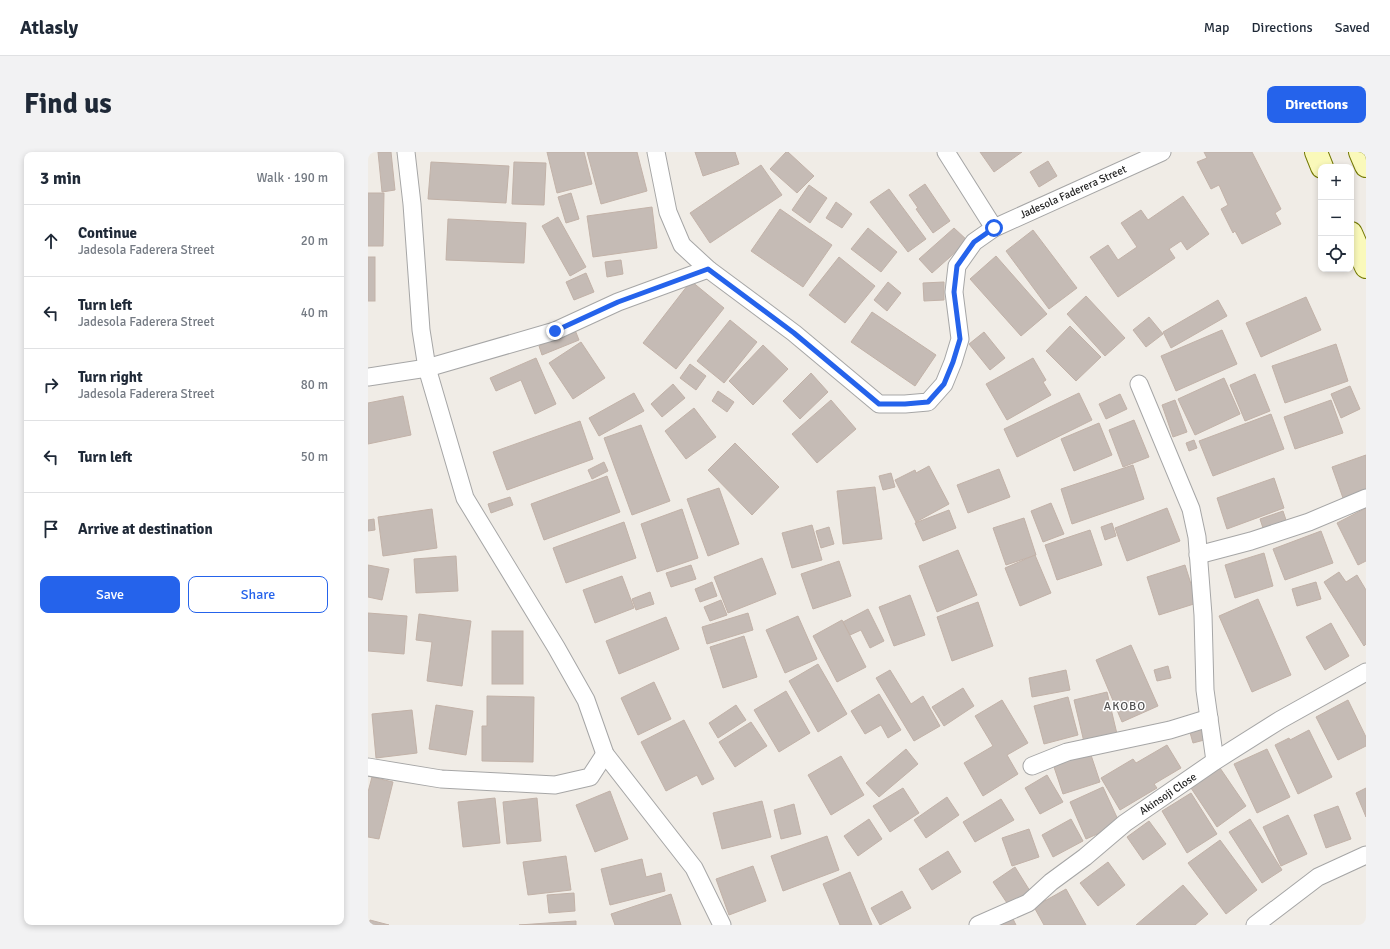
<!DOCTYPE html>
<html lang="en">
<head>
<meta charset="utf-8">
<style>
  body { margin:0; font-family:Signika,sans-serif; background:#f2f2f3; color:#1f2937 }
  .controls { position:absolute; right:12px; top:12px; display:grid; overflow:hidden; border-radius:8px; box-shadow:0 2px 6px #0003 }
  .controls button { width:36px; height:36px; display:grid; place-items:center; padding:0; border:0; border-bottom:1px solid #e0e1e3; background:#fff; color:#1f2937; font:20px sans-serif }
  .stop { position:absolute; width:12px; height:12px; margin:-9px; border:3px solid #2563eb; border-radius:50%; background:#fff }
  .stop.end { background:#2563eb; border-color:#fff; box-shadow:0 1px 4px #0008 }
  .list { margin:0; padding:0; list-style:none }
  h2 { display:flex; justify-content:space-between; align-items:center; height:52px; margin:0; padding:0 16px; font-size:17px }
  h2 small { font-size:13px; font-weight:400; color:#747a83 }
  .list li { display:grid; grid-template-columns:26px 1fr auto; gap:12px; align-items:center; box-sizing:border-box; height:72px; padding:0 16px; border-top:1px solid #e0e1e3 }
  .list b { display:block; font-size:15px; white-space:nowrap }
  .list p { margin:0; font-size:13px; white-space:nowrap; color:#747a83 }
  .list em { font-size:13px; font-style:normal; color:#747a83 }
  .actions { display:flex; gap:8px; padding:12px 16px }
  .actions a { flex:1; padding:9px 0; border:1px solid #2563eb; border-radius:8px; text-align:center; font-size:14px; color:#2563eb }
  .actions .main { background:#2563eb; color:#fff }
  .icon { flex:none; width:22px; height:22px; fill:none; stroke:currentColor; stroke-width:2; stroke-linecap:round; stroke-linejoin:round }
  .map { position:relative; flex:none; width:998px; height:773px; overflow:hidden; border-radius:8px }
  header { display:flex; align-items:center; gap:24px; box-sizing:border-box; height:56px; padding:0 20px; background:#fff; border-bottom:1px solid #e0e1e3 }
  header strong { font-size:19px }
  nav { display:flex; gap:22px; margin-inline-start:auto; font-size:14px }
  .intro { display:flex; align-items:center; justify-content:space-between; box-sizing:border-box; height:96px; padding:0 24px }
  h1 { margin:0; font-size:28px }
  .button { padding:10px 18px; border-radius:8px; background:#2563eb; color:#fff; font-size:14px; font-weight:700 }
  main { display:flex; gap:24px; padding:0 24px }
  aside { flex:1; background:#fff; border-radius:8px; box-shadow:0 2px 6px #0003 }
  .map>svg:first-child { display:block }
</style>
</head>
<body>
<header>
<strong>Atlasly</strong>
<nav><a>Map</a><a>Directions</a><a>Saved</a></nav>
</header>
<div class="intro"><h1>Find us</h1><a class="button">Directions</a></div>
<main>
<aside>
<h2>3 min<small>Walk · 190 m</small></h2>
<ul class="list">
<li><svg class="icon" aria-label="ahead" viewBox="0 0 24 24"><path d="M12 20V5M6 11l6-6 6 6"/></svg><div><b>Continue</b><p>Jadesola Faderera Street</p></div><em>20 m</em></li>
<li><svg class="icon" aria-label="left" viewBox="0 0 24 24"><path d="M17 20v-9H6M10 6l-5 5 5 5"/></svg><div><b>Turn left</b><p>Jadesola Faderera Street</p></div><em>40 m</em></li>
<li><svg class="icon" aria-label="right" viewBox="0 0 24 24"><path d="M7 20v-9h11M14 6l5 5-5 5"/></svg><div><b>Turn right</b><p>Jadesola Faderera Street</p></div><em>80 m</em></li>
<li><svg class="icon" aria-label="left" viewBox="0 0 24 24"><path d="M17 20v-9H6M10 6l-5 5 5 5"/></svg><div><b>Turn left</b></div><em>50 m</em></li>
<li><svg class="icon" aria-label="arrive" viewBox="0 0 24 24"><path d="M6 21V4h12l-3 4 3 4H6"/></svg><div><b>Arrive at destination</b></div></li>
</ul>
<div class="actions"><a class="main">Save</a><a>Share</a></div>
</aside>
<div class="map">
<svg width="998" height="773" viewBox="0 0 998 773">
  <rect width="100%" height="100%" fill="#f0ece6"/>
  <g fill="#c5bbb5" stroke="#c2b2a8">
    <path d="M10,0H23L27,38L14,40Z"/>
    <path d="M179,0H216L224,32L189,41Z"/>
    <path d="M219,0H269L279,39L233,52Z"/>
    <path d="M327,0H367L371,12L335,24Z"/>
    <path d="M418,0H420L446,24L429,41L402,17Z"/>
    <path d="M612,0H654L626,20Z"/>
    <path d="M836,0H884L913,57L907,61L913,72L874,92L867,79L865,81L853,57L860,53L851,33L843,37L829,10L839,6Z"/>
    <path d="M680,9L689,24L671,35L662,20Z"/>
    <path d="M63,10L141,14L138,51L60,47Z"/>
    <path d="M146,10L178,11L176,53L144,52Z"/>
    <path d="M393,13L414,43L342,91L322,61Z"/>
    <path d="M557,32L582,69L565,81L548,57L550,56L541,43Z"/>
    <path d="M441,33L459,46L442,71L424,58Z"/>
    <path d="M521,37L558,87L540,100L502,50Z"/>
    <path d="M0,41H16L15,94H0Z"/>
    <path d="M203,41L211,67L198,71L190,45Z"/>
    <path d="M815,44L841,82L819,98L813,89L801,97L807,106L750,145L722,105L740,93L750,108L769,95L753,71L773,58L780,68Z"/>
    <path d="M468,50L484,62L474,76L458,66Z"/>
    <path d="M284,55L289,96L225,105L219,64Z"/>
    <path d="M412,57L464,93L435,135L383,99Z"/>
    <path d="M190,65L218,115L202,124L174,74Z"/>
    <path d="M80,67L158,71L156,111L78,108Z"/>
    <path d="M500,76L529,100L513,120L483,97Z"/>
    <path d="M586,76L600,89L564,121L551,107Z"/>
    <path d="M665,78L709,136L681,157L638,99Z"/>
    <path d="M628,104L679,162L653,184L602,127Z"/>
    <rect x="0" y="105" width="7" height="44"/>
    <path d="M471,105L507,134L477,171L441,143Z"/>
    <path d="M253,108L255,122L239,125L237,110Z"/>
    <path d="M218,121L226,140L206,148L198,130Z"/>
    <path d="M323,129L356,156L308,217L275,191Z"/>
    <path d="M520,130L533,141L519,159L506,148Z"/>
    <path d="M576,130V148L556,149L555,131Z"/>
    <path d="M718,144L757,186L737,204L699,162Z"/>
    <path d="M938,145L953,178L893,205L878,171Z"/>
    <path d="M850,148L859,164L803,196L795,180Z"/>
    <path d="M504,160L568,203L547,234L483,190Z"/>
    <path d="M781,165L795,182L778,195L765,178Z"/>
    <path d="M362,168L389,190L356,231L329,209Z"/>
    <path d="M702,174L733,205L708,229L678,199Z"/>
    <path d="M207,178L211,188L174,203L171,194Z"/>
    <path d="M854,178L869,212L808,239L793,204Z"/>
    <path d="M616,180L637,206L622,218L601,192Z"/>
    <path d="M213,190L237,226L205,247L181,211Z"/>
    <path d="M968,192L980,229L917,251L904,214Z"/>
    <path d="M395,193L420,217L385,253L361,229Z"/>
    <path d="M168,206L188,252L167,262L153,228L128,239L122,226Z"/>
    <path d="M665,206L678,228L675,230L683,243L639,268L618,232Z"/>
    <path d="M322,212L338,224L328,238L312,226Z"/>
    <path d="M443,221L460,240L432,267L415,249Z"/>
    <path d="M887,222L902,259L877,269L862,233Z"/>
    <path d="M856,226L872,262L827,283L810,247Z"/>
    <path d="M305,232L317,246L294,265L283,252Z"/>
    <path d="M982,234L992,257L973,266L963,242Z"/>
    <path d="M350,239L366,250L359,260L344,249Z"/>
    <path d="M266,241L276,259L231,284L221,266Z"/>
    <path d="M711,241L724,268L649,305L636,277Z"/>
    <path d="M752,242L759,257L738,267L731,252Z"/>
    <path d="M35,244L43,283L0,292V251Z"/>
    <path d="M463,248L488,277L449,311L424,282Z"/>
    <path d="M807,248L819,280L805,285L794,253Z"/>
    <path d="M963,248L975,281L927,297L916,265Z"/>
    <path d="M326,256L348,285L318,307L297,279Z"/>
    <path d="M903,262L916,297L845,324L831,289Z"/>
    <path d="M766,268L781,305L755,315L741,278Z"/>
    <path d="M212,269L225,307L139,338L125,300Z"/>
    <path d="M731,271L744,303L706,319L693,287Z"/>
    <path d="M273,273L302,349L264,363L236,286Z"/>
    <path d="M826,288L829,296L821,299L818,291Z"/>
    <path d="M367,291L411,335L384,363L340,318Z"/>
    <path d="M998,303V338L975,346L964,315Z"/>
    <path d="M236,310L240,319L224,327L220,318Z"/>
    <path d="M765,313L776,347L704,372L693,337Z"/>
    <path d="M561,314L581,352L548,370L527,328L547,318L548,321Z"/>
    <path d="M631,317L642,345L600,361L589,333Z"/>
    <path d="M523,321L527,335L515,338L511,324Z"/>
    <path d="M239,324L252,360L176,388L163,352Z"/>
    <path d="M906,326L916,356L859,377L849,346Z"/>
    <path d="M507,335L514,387L475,392L469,339Z"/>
    <path d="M351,336L371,392L340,404L319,347Z"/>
    <path d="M142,345L145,353L123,361L120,352Z"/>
    <path d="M683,351L696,382L675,390L663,359Z"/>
    <path d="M799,356L812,389L759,409L747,376Z"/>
    <path d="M998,356V409L990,413L969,371Z"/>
    <path d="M64,357L69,396L15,404L10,365Z"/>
    <path d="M314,357L330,406L289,420L273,372Z"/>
    <path d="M581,358L588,376L555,389L547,371Z"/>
    <path d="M915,359L919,371L896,379L892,367Z"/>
    <path d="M656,366L668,403L638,413L625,376Z"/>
    <path d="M6,367L7,378L0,379V368Z"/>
    <path d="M256,370L268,406L198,431L185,396Z"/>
    <path d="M744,371L748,384L737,388L733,375Z"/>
    <path d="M444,373L454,408L424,416L414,381Z"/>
    <path d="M461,375L466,392L453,396L448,379Z"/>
    <path d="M722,378L734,413L689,428L677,393Z"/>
    <path d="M953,379L965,411L917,428L905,397Z"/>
    <path d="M590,398L609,443L569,460L551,414Z"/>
    <path d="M896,401L905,434L867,446L857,413Z"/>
    <path d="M667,403L683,441L652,454L637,416Z"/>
    <path d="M88,404L90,439L48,441L46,407Z"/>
    <path d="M394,406L408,442L360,461L346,425Z"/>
    <path d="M471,409L483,444L445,457L433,422Z"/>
    <path d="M0,413L21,417L14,448L0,445Z"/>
    <path d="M323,413L328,427L303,435L298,421Z"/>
    <path d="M817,413L829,451L791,463L779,425Z"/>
    <path d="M971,420L978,430L989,423L998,438V492L996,494L956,430Z"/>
    <path d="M254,424L266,456L227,471L215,438Z"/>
    <path d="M344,430L349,444L332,450L327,437Z"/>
    <path d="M948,430L953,447L929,454L924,437Z"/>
    <path d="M282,440L286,452L268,458L264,447Z"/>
    <path d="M542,443L557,483L526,494L511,455Z"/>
    <path d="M890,447L923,523L884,540L851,464Z"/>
    <path d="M353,448L359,463L342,469L336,455Z"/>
    <path d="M610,450L625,494L584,509L569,465Z"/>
    <path d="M500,457L516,489L502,496L493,478L482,483L475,470Z"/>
    <path d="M0,461L39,464L36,502L0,499Z"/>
    <path d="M380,461L385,478L339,492L334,475Z"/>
    <path d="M51,462L103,469L94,534L59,529L64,490L48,488Z"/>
    <path d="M430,464L449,507L417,521L398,478Z"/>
    <path d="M298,465L311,497L251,522L238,489Z"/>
    <path d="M474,468L498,515L469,530L445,484Z"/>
    <path d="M963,471L981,504L957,518L938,485Z"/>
    <rect x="124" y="479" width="31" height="53"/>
    <path d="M376,484L389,525L355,536L342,495Z"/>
    <path d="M763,493L790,554L754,570L728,508Z"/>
    <path d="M450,512L479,562L450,580L421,529Z"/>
    <path d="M800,514L803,526L789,529L786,518Z"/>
    <path d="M522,518L543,552L555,544L572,574L546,589L508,526Z"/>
    <path d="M698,518L702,538L664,545L661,526Z"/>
    <path d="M286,530L303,567L270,583L253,546Z"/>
    <path d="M595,536L606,554L576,574L564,555Z"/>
    <path d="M418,539L442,581L411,600L386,558Z"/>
    <path d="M739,540L749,582L716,590L706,548Z"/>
    <path d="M511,542L533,578L520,586L513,573L497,582L483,559Z"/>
    <path d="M119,544L166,545L165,610L114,609V574H119Z"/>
    <path d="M700,545L710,583L676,592L666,554Z"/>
    <path d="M634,548L660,591L639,603L650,622L615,644L596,611L625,594L607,564Z"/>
    <path d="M980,548L998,585V594L970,608L948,565Z"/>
    <path d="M68,553L105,559L98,603L61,597Z"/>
    <path d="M368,553L378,568L350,586L341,571Z"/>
    <path d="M44,558L49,601L8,606L4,562Z"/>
    <path d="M316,568L346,627L334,633L329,623L298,639L273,590Z"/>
    <path d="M383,570L399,594L367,615L351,590Z"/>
    <path d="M836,573L840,587L825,591L821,577Z"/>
    <path d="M941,578L964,625L930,642L907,593L921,586L922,588Z"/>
    <path d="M799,593L813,616L786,632L789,636L752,658L733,626L765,607L768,611Z"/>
    <path d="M538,597L550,612L511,645L498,631Z"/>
    <path d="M899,597L922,645L889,661L866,612Z"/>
    <path d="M722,600L732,630L695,642L685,612Z"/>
    <path d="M473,604L496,643L463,663L440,623Z"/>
    <path d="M852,616L878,654L849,675L823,636Z"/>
    <path d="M679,623L695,650L672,662L657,636Z"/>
    <path d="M4,625L25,630L11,687L0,685V640Z"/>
    <path d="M735,635L752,672L718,687L702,650Z"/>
    <path d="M535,636L551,661L522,680L505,654Z"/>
    <path d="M998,636V665L988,641Z"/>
    <path d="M242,639L260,687L227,700L208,653Z"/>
    <path d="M823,641L849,682L819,701L794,659Z"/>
    <path d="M579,645L591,663L558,686L546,668Z"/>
    <path d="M127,646L132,691L95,695L90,650Z"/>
    <path d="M169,646L173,689L139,692L135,650Z"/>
    <path d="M633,647L646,668L607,690L595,670Z"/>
    <path d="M394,649L403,685L354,697L345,661Z"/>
    <path d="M426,652L433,682L413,687L406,658Z"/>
    <path d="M970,654L983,687L958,696L946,663Z"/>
    <path d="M920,663L939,702L913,714L895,675Z"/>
    <path d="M501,667L514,687L490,704L476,684Z"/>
    <path d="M703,667L715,689L685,705L674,683Z"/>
    <path d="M882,667L914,718L894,731L861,680Z"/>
    <path d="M781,669L798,692L775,708L759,685Z"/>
    <path d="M661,677L671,705L644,714L634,686Z"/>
    <path d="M459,684L471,718L415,739L403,704Z"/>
    <path d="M852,688L889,738L858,762L820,711Z"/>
    <path d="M580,699L593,720L564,738L551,717Z"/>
    <path d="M198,704L203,738L160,743L155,710Z"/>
    <path d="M274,707L278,725L293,721L297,739L242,753L233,717Z"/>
    <path d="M740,710L757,733L730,754L712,731Z"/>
    <path d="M385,714L398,749L361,763L348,727Z"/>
    <path d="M647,715L662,739L641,754L625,730Z"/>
    <path d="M482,720L504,773H472L455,732Z"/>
    <path d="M815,733L840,762L827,773H768Z"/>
    <path d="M698,737L718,773H676L666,755Z"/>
    <path d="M534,739L543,756L512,773L503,756Z"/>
    <path d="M206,741L207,759L181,761L179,743Z"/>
    <path d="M303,742L313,773H247L243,762Z"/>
    <path d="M643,763L648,773H624Z"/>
    <path d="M2,768L21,773H1Z"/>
    <path d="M208,769V773H151Z"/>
  </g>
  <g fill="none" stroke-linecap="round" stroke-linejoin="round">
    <defs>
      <g id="minor">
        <path d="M38,0L44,52L53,178L59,216L97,346L188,495L218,548L237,602L326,716L354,773"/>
        <path d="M288,0L300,60L314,93L340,117L426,181L511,252H537L560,250L576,232L585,210L592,187L586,140L589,114L606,90L626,76L794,0"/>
        <path d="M578,0L626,76"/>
        <path d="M0,225L59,216L187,179L250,150L340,117"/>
        <path d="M771,232L823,357L829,385L835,463L837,538L847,609"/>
        <path d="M830,403L883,389L941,370L998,346"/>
        <path d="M664,614L699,600L802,578L841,566"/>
        <path d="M0,615L73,627L187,633L222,625L237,602"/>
        <path d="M610,773L660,751L683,730L717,705L757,671L847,609L912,568L998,520"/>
        <path d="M887,773L950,725L998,703"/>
      </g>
      <g id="secondary">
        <path d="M948,0L954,15"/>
        <path d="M992,0L998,14"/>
        <path d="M983,81L998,115"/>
      </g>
    </defs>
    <use href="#minor" stroke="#a6a6a6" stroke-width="19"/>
    <use href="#secondary" stroke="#747904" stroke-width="24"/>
    <use href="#minor" stroke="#fff" stroke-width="17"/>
    <use href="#secondary" stroke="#faf9ba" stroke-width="22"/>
  </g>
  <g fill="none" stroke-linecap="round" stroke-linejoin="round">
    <path stroke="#2563eb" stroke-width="5" d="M187,179L250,150L340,117L426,181L511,252H537L560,250L576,232L585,210L592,187L586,140L589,114L606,90L626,76"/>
  </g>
  <g text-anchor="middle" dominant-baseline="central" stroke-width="3" stroke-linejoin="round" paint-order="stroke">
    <g font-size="11" fill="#1f1f1f" stroke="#fff">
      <text transform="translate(705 40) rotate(-24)">Jadesola Faderera Street</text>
      <text transform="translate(800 642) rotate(-34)">Akinsoji Close</text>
    </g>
    <g font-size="12" letter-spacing="1" fill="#525252" stroke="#fff">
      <text x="757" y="554">AKOBO</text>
    </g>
  </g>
</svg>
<div class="controls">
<button>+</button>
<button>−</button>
<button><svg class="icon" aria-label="locate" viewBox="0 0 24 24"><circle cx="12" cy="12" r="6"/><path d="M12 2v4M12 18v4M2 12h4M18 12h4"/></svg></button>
</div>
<div class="stop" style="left:626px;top:76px"></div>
<div class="stop end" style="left:187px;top:179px"></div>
</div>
</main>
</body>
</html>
